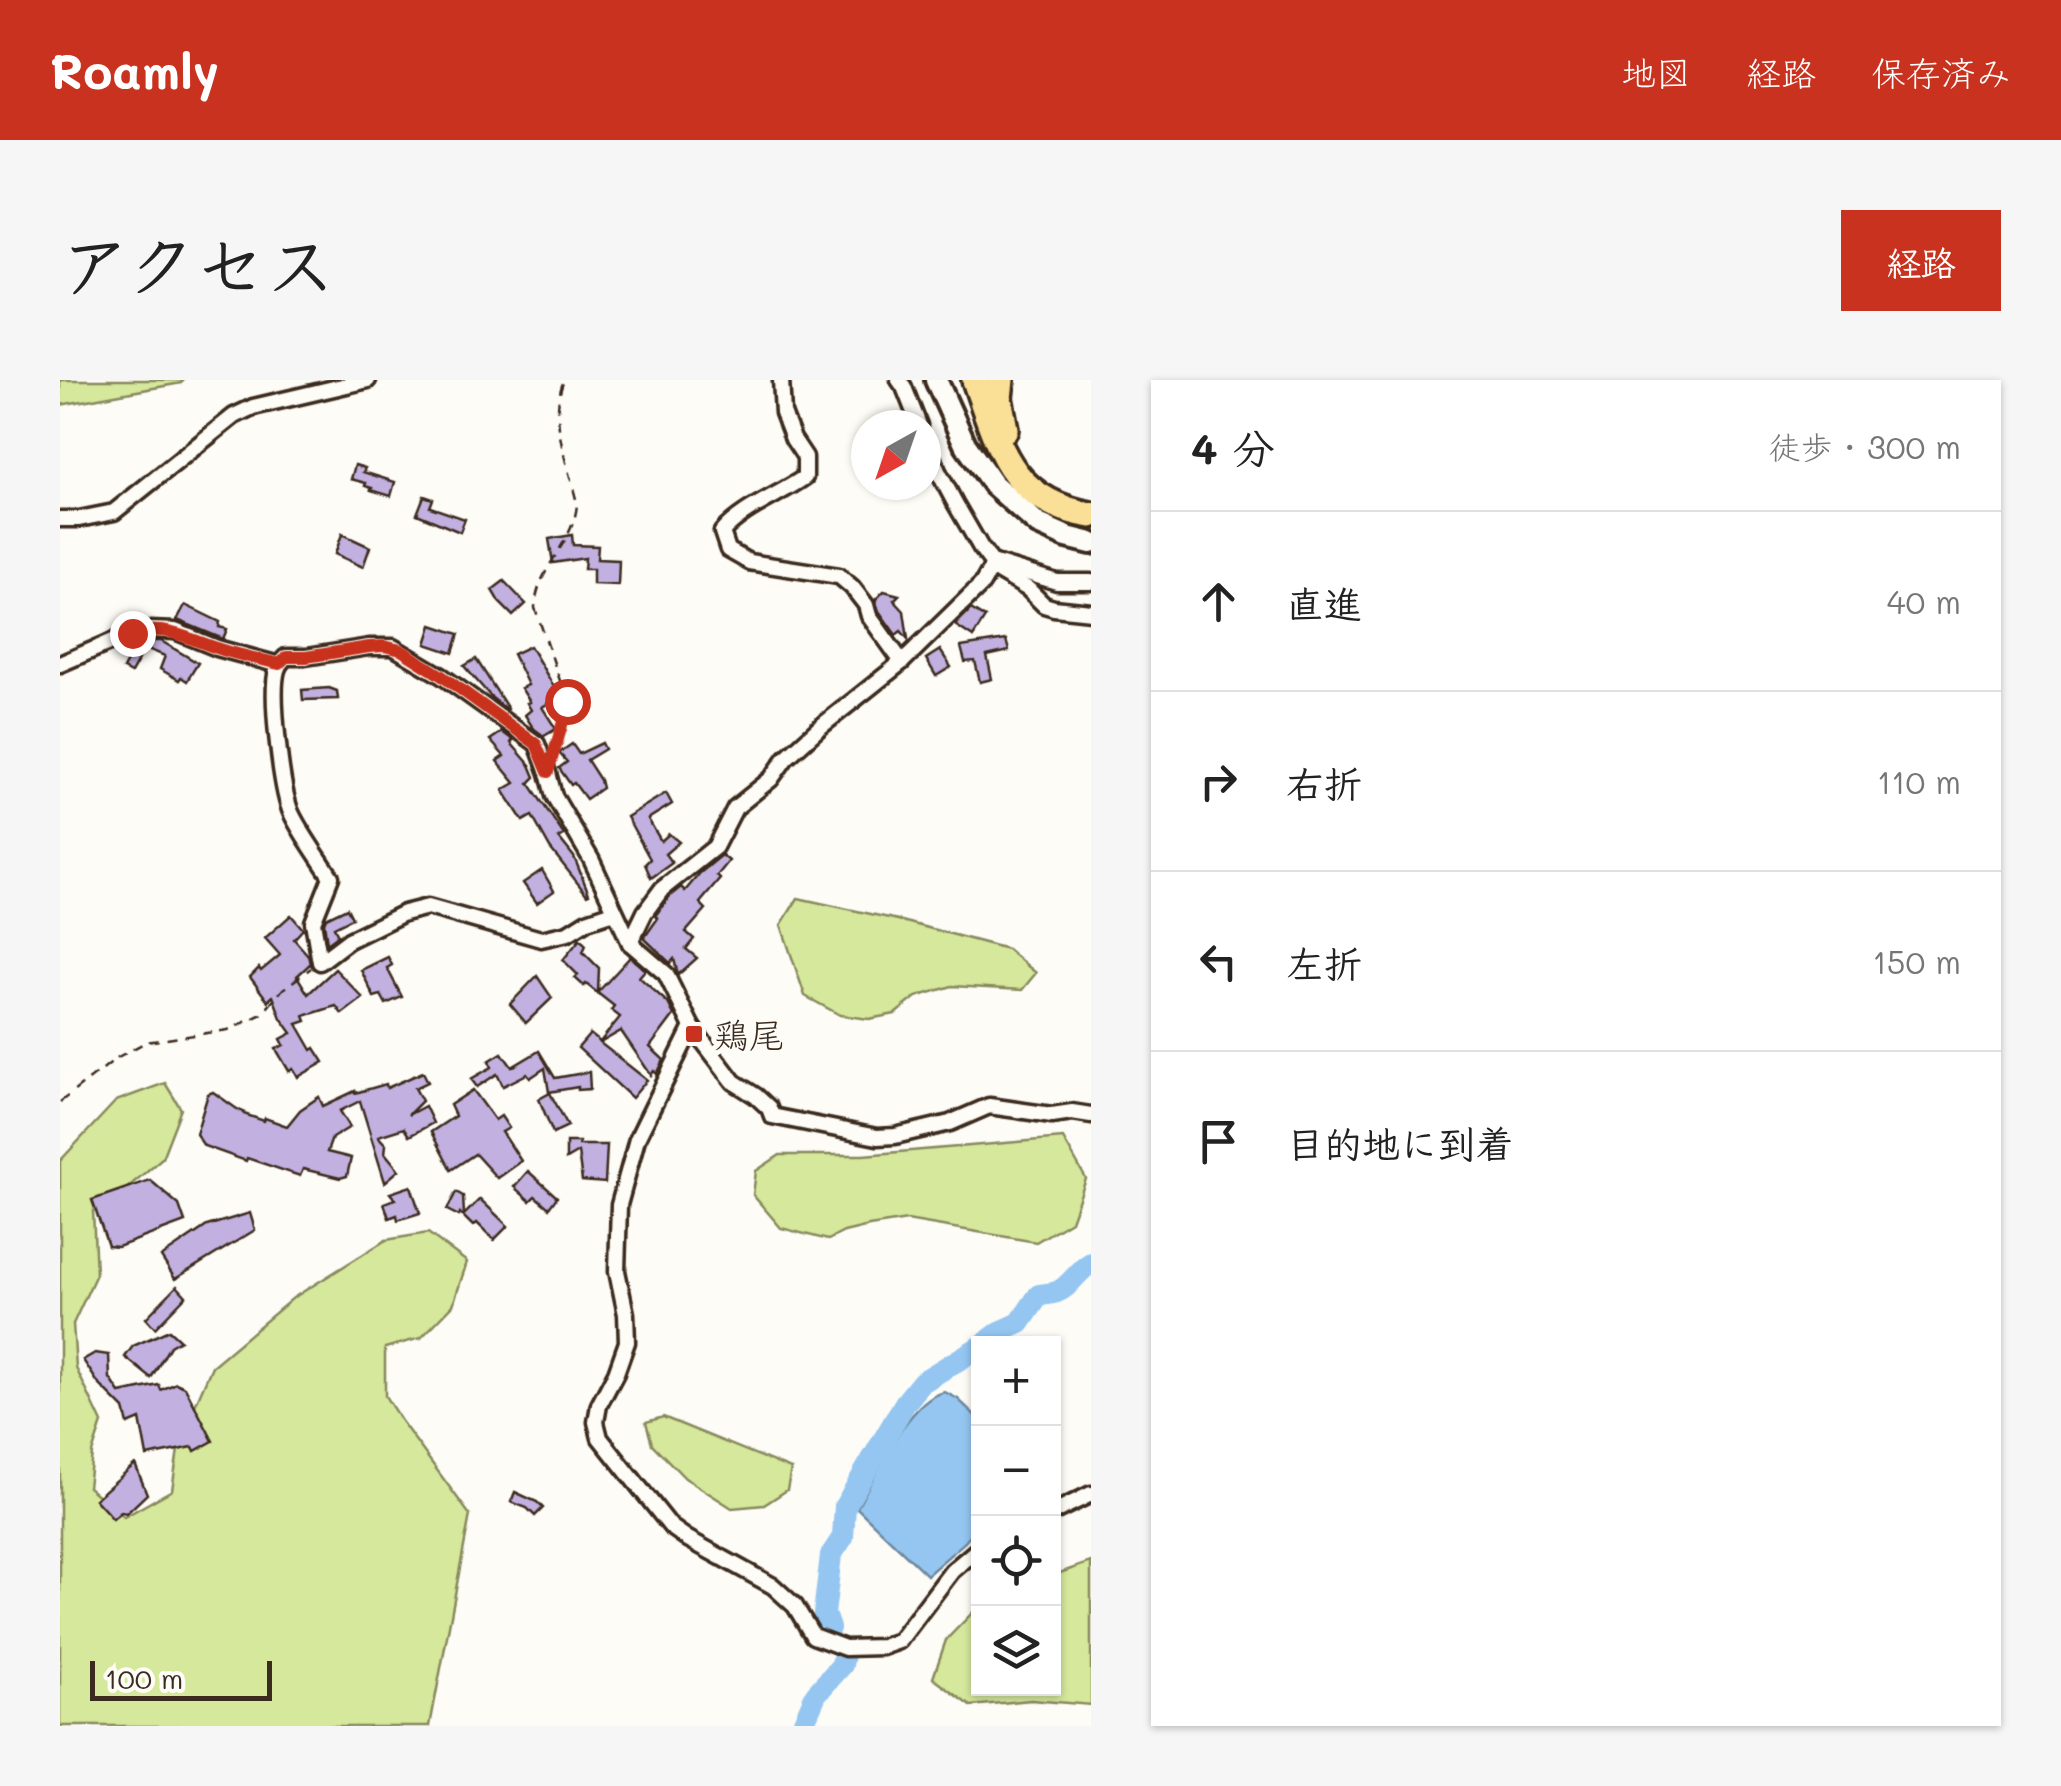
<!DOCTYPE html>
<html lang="ja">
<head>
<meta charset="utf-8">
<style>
  body { margin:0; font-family:Mali,"Klee One",sans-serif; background:#f6f6f6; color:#222 }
  .controls { position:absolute; right:30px; bottom:30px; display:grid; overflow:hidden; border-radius:0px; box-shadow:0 2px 8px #0004 }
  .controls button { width:90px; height:90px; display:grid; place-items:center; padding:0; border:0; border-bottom:2px solid #e0e0e0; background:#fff; color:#222; font:50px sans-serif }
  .compass { position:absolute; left:791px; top:30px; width:90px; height:90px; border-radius:50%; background:#fff; box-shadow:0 2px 8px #0004; rotate:220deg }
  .scale { position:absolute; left:30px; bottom:25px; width:182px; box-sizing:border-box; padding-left:10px; border:5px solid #3b2a1e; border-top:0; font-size:28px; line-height:35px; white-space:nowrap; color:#3b2a1e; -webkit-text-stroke:8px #fdfcf7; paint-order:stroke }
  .stop { position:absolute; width:30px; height:30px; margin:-22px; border:8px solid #c8321e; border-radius:50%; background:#fff }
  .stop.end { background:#c8321e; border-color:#fff; box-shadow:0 2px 10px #0008 }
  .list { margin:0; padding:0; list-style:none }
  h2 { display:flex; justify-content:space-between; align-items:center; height:130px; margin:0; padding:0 40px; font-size:42px }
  h2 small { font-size:32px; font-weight:400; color:#767676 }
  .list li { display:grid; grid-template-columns:65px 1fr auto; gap:30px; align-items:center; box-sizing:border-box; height:180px; padding:0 40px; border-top:2px solid #e0e0e0 }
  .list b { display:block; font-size:38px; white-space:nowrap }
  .list em { font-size:32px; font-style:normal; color:#767676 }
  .icon { flex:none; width:55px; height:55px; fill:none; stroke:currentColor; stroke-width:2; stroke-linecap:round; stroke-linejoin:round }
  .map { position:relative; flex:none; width:1031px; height:1346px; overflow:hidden; border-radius:0px }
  header { display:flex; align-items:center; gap:60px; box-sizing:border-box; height:140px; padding:0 50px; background:#c8321e; color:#fff }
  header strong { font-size:48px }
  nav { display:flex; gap:55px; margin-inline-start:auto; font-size:35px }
  .intro { display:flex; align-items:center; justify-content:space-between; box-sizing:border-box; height:240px; padding:0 60px }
  h1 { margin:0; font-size:70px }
  .button { padding:25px 45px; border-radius:0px; background:#c8321e; color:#fff; font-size:35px; font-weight:700 }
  main { display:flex; gap:60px; padding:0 60px }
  aside { flex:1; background:#fff; border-radius:0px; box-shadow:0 2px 8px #0004 }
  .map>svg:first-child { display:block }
</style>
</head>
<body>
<header>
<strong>Roamly</strong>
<nav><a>地図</a><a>経路</a><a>保存済み</a></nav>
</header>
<div class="intro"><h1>アクセス</h1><a class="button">経路</a></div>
<main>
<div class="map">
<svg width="1031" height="1346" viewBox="0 0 1031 1346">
  <rect width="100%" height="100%" fill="#fdfcf7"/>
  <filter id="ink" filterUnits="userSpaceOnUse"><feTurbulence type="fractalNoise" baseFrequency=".01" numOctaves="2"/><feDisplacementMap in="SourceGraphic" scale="20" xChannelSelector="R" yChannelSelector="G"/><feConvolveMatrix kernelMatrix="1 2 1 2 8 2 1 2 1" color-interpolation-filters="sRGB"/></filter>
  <g filter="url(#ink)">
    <g fill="#d5e89c" stroke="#88895d" stroke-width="2.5">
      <path d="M0,0H123L121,3L0,25Z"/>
      <path d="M738,518L838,540L947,569L976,593L962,610L892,606L856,617L835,634L809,639L780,635L745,616L721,545Z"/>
      <path d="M105,703L121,729L102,778L65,810L33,831L36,894L13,944L16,988L42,1043L32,1073L28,1107L64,1137L112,1110L119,1063L152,986L233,918L326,860L368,853L407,882L393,925L361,958L325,968V1016L341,1041L410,1135L370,1346H0V781L56,721Z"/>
      <path d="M1003,758L1026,799L1011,841L976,862L847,840L809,846L784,852L768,860L721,848L693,815L696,791L720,775H803Z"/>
      <path d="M603,1037L731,1089L727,1110L704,1125L672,1128L625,1098L592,1064L586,1042Z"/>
      <path d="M1031,1182V1325L971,1320L911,1326L873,1298L886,1260L918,1227V1308H994V1195Z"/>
    </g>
    <path fill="#94c6f1" stroke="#70889d" stroke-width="2.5" d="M885,1012L898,1019L918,1038V1146L905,1162L867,1195L797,1128C815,1096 848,1019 885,1012Z"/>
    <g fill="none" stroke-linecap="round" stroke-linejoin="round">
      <g stroke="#94c6f1" stroke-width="22">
        <path d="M924,964L940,952L960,943L979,915C985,914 991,914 997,912C1010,907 1018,890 1031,883"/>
        <path d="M769,1248L764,1234L771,1175L783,1157L785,1126L845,1023L862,1002L918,968"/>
        <path d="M742,1346L756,1314L782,1285L784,1274"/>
      </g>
    </g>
    <g fill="#c2b0e0" stroke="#3b2a1e" stroke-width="2.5">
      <path d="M295,85L305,88L303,92L335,102L331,116L311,110L312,108L305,106L306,103L291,99Z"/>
      <path d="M364,116L373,119L370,127L405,139L400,152L357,134Z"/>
      <path d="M282,154L310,167L303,187L275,174Z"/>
      <path d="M512,155L513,165L538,166L537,179L559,180L558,205L533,204V189H524L525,178L493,183L489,159Z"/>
      <path d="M444,201L466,224L453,236L439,222L432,210Z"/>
      <path d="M824,211L839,215L834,220L844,231L848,259L841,251L836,255L819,231L815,220Z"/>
      <path d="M125,225L160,242L159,247L167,249L163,259L117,240Z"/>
      <path d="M911,229L925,238L913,257L895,245Z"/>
      <path d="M372,245L399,254L393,273L366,264Z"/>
      <path d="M946,260L949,271L927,276L932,299L920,302L915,281L905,282L901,267Z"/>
      <path d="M91,261H101L138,283L127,301L121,297L119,300L100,289L105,276L85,268L71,293L63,289L77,263Z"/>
      <path d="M470,266L500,317L482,327L496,349L484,356L473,348L465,335L471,330L467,323L470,322L461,308L468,305L453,274Z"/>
      <path d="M880,270L891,287L876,296L866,279Z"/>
      <path d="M416,279L448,329L447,330L432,318L404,286Z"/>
      <path d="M269,308L277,311L278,319L243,320L242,310Z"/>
      <path d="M442,352L453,360L451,363L470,385L475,397L469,403L504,455L499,458L514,477L529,514L527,515L490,468L472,436L463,441L443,410L455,403L437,381L444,376L430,360Z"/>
      <path d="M542,363L545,369L527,380L540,400L542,408L526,419L514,403L511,405L499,388L507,382L499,373L512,364L519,374Z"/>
      <path d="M606,413L612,424L588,439L601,461L609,454L619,462L605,474L612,483L591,498L585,484L590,479L567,437Z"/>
      <path d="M662,475L669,481L657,496L660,499L640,523L646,529L626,552L634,559L626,569L637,578L618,595L614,579L610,583L584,558L598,538L595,536L610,516L621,507L625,511L640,493Z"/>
      <path d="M482,490L494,511L477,523L463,503Z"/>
      <path d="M287,528L292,538L274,547L278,555L267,563L264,543L266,538Z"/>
      <path d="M231,535L243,549L234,559L248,575L250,584L237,596L248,614L275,589L303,618L282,634L276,626L244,636L246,641L237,644L252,670L255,668L264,682L238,697L233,689L229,691L216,669L224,665L221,659L232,653L221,638L213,616L208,621L190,597L199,588L201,591L220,575L205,558Z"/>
      <path d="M520,559L526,565L523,572L539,588L538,612L570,577L585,590L579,597L608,623L614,635L590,667L604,680L597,694L594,691L591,695L561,651L540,663L587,700L572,718L518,668L530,654L540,662L560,637L551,630L554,626L526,604L524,606L515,598L518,595L503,580Z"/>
      <path d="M328,577L332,585L327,588L342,617L326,624L321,615L314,617L301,590Z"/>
      <path d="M477,596L492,618L466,643L450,624Z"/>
      <path d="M479,671L495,698L529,692L530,709L518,710V707L489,712L485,688L470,698L467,694L443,706L437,694L417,707L411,699L432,687L429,681L442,673L452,687Z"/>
      <path d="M363,692L368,702L355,708L362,721L348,735L365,726L373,743L349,756L344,748L318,756L326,765L325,773L339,790L325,802L300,721L280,731L290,747L272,758L267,772L291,778L287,796L280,798L243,789L240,796L187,778L186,781L144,766L136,754L148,714L153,712L177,729L184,732V734L204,741L205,738L227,746L240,730L259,717L263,726L295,711V713L326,704L327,708Z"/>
      <path d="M413,710L435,740L441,736L449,748L442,752L461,781L437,798L415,774L391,790L371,752L395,736L390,725Z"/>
      <path d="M490,713L508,746L493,753L479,719Z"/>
      <path d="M506,762H519V765H547L545,803L522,801L518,772L506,779Z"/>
      <path d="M468,791L497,817L489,828L475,816L470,821L454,807Z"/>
      <path d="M90,800L119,825L125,842L58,867L48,866L32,820Z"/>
      <path d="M351,806L360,833L338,840L337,835L329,838L324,823L335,819L330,813Z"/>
      <path d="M396,812L403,816L404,835L420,819L448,846L434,860L417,843L413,846L400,833L399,836L387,830Z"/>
      <path d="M190,833L195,850L115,899L101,877L147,846Z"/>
      <path d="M117,906L126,916L95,948L86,938Z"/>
      <path d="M109,950L120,960L110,966L91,998L65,977L73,966Z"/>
      <path d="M35,973L49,975L50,998L60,1013L99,1005L101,1010L116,1003L125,1007L153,1061L135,1071L133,1067L87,1076L80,1039L68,1044L64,1029L38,1003L23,980Z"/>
      <path d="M75,1084L87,1114L67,1133L61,1132L53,1139L35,1119Z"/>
      <path d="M455,1112L477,1122L483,1128L475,1136L467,1128L451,1122Z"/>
    </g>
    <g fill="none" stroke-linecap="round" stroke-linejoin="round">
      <defs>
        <g id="street">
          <path d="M721,0L723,33L733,59L745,77V97C718,116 683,128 662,152L668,170L689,182L779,196L792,207L806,225L809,236L842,282"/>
          <path d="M839,0L844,7L859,45"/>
          <path d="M866,62L878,91L895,123L921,168L939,192L968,209L984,225L994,228L1031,232"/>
          <path d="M0,139H19L54,132L174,36L193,27L308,0"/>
          <path d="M935,183L997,202H1031"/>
          <path d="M0,284L72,253L90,250L115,251L157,268L219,285"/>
          <path d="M554,532L527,541L508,553L481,559L368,527L344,533L289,560L260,582L253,542L271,497C260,479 237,448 230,430C221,405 210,314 217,290C219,283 221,282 226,277H246L309,267H333L382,296L477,364L488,393L494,416L531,479L570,563L606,594L632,647L674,702L696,716L709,728L712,736L817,757L835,756L890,743L929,726L992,735L1012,732L1031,735"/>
          <path d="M570,563L585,532L602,509L655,467L675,428L711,399L726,378L759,348L842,282L922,204L934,183"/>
          <path d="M632,647L577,759L559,825L557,891L566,934L567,962L556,993L539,1025L536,1042L540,1058L611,1147L628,1159L713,1206L735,1226L753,1256L785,1268L822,1267L839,1261L892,1191L918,1169"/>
          <path d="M994,1132L1031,1114"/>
        </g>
        <path id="secondary" d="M876,0L905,64L933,104L978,144L1007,157L1031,163"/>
        <g id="highway">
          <path d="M915,0C938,65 950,122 1031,135"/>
          <path d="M941,0L939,18L945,49"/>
        </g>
      </defs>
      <use href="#street" stroke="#3b2a1e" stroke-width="21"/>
      <use href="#secondary" stroke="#3b2a1e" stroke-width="28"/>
      <use href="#highway" stroke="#3b2a1e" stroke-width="32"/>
      <g stroke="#3b2a1e" stroke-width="2.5" stroke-dasharray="10 8" stroke-linecap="butt">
        <path d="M494,372C498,354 506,338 507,321L475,228C477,186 515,163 517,123C508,85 488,38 504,0"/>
        <path d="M0,722L58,677L86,662L168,650L202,634L223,609L251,588"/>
      </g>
      <use href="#street" stroke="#fdfcf7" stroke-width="14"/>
      <use href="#secondary" stroke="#fdfcf7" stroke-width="20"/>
      <use href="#highway" stroke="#fadf96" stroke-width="25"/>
    </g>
  </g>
  <g fill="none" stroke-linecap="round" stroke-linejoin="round" filter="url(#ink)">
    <path stroke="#c8321e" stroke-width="12" d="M72,253C112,246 122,257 157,268C177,275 199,279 219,284L226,277H246L309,267L324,266L341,270L382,296L476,364L488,392C494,370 505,342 507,321"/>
  </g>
  <rect fill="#c8321e" stroke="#fdfcf7" stroke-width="4" x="624" y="644" width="20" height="20" rx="5"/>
  <g text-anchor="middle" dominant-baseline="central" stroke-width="10" stroke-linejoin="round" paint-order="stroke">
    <g font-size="35" fill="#3b2a1e" stroke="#fdfcf7" text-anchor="start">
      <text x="654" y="654">鶏尾</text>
    </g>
  </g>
</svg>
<div class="controls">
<button>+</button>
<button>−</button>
<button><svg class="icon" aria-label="locate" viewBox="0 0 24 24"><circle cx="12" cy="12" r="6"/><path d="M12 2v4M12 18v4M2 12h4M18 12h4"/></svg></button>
<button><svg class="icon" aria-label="layers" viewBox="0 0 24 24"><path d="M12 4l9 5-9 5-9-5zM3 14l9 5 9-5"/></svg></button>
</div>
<svg class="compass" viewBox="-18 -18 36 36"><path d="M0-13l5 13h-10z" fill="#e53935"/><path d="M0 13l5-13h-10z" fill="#767676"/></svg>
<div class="scale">100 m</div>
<div class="stop" style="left:507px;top:321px"></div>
<div class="stop end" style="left:72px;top:253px"></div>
</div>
<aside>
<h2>4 分<small>徒歩 · 300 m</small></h2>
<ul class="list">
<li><svg class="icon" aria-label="ahead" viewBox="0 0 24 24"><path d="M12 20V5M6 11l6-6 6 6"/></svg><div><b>直進</b></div><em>40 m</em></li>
<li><svg class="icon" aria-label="right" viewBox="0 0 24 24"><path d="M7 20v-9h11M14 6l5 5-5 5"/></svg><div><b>右折</b></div><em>110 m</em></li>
<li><svg class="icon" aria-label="left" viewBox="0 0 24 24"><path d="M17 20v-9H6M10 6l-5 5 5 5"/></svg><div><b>左折</b></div><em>150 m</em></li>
<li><svg class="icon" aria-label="arrive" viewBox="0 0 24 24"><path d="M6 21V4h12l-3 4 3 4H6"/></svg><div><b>目的地に到着</b></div></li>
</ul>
</aside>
</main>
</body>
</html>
